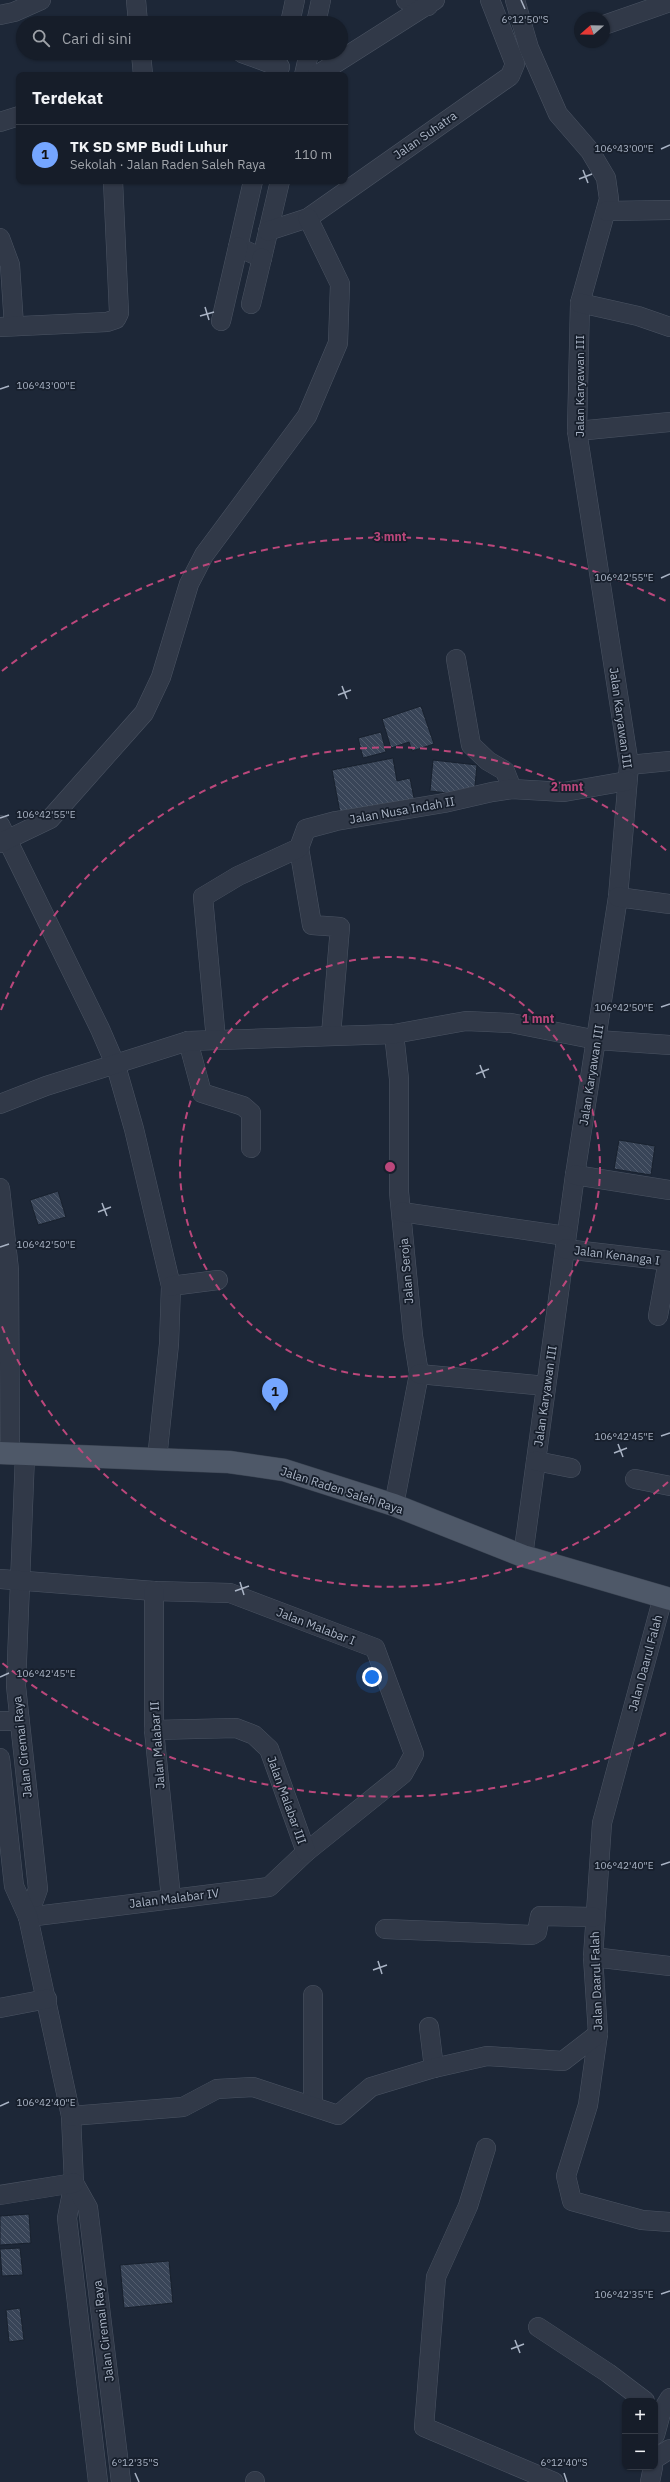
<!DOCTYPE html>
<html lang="id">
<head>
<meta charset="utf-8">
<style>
  body { margin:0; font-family:"IBM Plex Sans",sans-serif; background:#1f2631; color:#f1f3f6 }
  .controls { position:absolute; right:12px; bottom:12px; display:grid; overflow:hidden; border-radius:8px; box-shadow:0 1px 3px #0004 }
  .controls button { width:36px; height:36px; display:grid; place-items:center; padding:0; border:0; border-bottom:1px solid #353b46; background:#161d29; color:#f1f3f6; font:20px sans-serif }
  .compass { position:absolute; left:574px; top:12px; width:36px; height:36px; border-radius:50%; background:#161d29; box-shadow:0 1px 3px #0004; rotate:250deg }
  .you { position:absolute; left:372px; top:1677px; width:14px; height:14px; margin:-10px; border:3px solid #fff; border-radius:50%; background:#1a73e8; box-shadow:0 0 0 6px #1a73e833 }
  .badge { display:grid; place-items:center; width:26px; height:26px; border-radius:50%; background:#75a6ff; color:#111; font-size:13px; font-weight:700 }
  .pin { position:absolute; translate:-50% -33px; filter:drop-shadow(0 1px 2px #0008) }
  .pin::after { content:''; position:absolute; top:21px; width:14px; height:12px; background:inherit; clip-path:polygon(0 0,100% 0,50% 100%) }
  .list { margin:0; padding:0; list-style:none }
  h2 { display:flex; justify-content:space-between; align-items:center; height:52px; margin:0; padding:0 16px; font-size:17px }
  h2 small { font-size:13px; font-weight:400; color:#9ea2a8 }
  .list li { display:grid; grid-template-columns:26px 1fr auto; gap:12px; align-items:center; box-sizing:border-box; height:60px; padding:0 16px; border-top:1px solid #353b46 }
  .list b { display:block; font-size:15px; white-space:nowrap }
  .list p { margin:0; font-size:13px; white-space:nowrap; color:#9ea2a8 }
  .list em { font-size:13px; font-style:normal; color:#9ea2a8 }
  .icon { flex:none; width:22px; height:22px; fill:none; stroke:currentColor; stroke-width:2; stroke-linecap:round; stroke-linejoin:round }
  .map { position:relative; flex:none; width:670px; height:2482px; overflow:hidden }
  .search { position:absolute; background:#161d29; box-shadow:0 1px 3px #0004; left:16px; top:16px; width:332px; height:44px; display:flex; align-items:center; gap:10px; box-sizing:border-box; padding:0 14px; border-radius:22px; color:#9ea2a8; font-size:15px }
  .panel { position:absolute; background:#161d29; box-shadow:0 1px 3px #0004; left:16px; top:72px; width:332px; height:112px; border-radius:8px }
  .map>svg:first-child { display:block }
</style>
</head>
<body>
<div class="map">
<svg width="670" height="2482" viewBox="0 0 670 2482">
  <defs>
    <pattern id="building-back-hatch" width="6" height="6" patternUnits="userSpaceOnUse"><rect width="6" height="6" fill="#394558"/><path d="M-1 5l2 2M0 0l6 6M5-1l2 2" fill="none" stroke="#535d6e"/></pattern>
  </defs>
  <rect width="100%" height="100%" fill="#1d2737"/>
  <g fill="url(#building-back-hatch)" stroke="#18212e">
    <path d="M421,706L434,744L412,751L409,742L391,748L382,719Z"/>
    <path d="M381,732L386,752L363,758L358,738Z"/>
    <path d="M393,758L397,781L410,778L415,803L341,818L332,770Z"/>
    <path d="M433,760L477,765L474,796L430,791Z"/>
    <path d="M619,1140L655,1146L651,1175L614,1169Z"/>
    <path d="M58,1191L66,1217L38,1225L30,1200Z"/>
    <path d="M29,2214L31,2243L0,2245V2216Z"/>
    <path d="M20,2248L23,2275L2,2276L0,2249Z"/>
    <path d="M169,2261L173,2303L124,2308L120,2265Z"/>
    <path d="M20,2308L24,2340L9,2342L6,2310Z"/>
  </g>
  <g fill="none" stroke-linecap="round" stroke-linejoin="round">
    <defs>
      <g id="minor">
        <path d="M136,0L138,23"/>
        <path d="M406,0L428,6"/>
        <path d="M515,0L529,48L558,114L590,151L606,178L609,199L580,303L577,431L629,765L618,897L575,1175L523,1556"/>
        <path d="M0,15L14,12L41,0"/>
        <path d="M290,23L295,0"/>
        <path d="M316,23L321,0"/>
        <path d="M604,25L670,2"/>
        <path d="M141,53L143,75"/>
        <path d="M242,53L280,67"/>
        <path d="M304,75L309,53"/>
        <path d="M317,75L435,0"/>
        <path d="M0,122L19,116"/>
        <path d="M253,181L238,247L262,258L280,181"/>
        <path d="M606,211L670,210"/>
        <path d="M268,231L308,218L510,76L515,64L490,0"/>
        <path d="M0,238L10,265L14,326"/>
        <path d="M580,303L638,316L670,327"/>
        <path d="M251,304L262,258"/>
        <path d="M221,321L238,247"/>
        <path d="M0,327L107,322L116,319L119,313L113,181"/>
        <path d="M577,431L670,422"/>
        <path d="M456,659L471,745L488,761L505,771L512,789"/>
        <path d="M629,765L670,761"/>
        <path d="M0,825L100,1029L116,1066L134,1129L171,1286L169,1344L157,1459"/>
        <path d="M0,843L50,819L144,713L161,677L189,584L204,555L307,416L338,343L340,284L308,218"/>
        <path d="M299,848L312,925L340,927L331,1035"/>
        <path d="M618,897L670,904"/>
        <path d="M394,1034L399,1079V1192L413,1336L419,1374L394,1505"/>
        <path d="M216,1040L203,897L238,876L299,848L306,829L336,821L444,803L492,792L512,789L564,792L627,781"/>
        <path d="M188,1041L202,1093L243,1106L251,1113V1148"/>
        <path d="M0,1104L46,1086L188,1041L394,1034L466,1021L511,1023L597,1040L670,1045"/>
        <path d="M575,1175L670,1190"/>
        <path d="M0,1188L9,1270L10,1453"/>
        <path d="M402,1212L566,1236"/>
        <path d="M565,1249L670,1261"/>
        <path d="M171,1286L218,1280"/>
        <path d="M658,1316L668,1261"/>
        <path d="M419,1374L546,1386"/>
        <path d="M25,1455L16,1686L38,1889L28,1917"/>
        <path d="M536,1461L571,1468"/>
        <path d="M635,1479L670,1486"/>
        <path d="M0,1579L154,1591L230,1593L375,1648L414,1754L403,1774L306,1852L269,1887L28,1917"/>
        <path d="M154,1591V1730L171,1898"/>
        <path d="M663,1597L602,1823L593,1957L598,2034L588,2105L566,2176L572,2201L642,2220L670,2222"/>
        <path d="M0,1721H19"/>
        <path d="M154,1730L236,1728L254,1735L269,1749L306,1852"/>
        <path d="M0,1758L14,1886L28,1917L71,2116L74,2183L67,2218L98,2482"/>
        <path d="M385,1929L532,1935L537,1932L540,1916L594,1917"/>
        <path d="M593,1957L670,1966"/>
        <path d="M0,2008L47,1999"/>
        <path d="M429,2027L434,2068"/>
        <path d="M313,2106V1995"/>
        <path d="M71,2116L183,2107L217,2089L253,2087L338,2115L371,2087L434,2068L487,2056L563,2061L598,2034"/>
        <path d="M486,2148L468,2206L436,2277L424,2427L554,2482"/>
        <path d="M74,2183L88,2208L121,2482"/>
        <path d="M0,2195L74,2183"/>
        <path d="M538,2327L608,2373L645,2401"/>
        <path d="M655,2435L661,2413L670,2398"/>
        <path d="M656,2458L670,2449"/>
        <path d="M255,2481V2482"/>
        <path d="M650,2482L653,2467"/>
      </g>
      <path id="major" d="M0,1453L229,1462L284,1470L394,1505L523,1556L670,1599"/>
    </defs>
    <use href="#minor" stroke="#4b5463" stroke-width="20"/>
    <use href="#major" stroke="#3a4351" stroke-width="23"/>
    <use href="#minor" stroke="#313948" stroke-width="19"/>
    <use href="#major" stroke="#4e5868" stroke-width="22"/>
  </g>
  <path fill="none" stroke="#aab4c5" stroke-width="1.5" d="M521,0L525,9M661,149L670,145M583,170L588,183M579,179L592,174M205,307L209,320M200,316L214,312M0,389L9,386M661,578L670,574M342,686L347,699M338,695L351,690M0,818L9,815M661,1007L670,1004M480,1065L485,1078M476,1074L489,1069M102,1203L107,1216M98,1212L111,1207M0,1247L9,1244M661,1436L670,1433M618,1444L623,1457M614,1453L627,1448M240,1582L244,1595M235,1591L249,1586M0,1677L9,1673M661,1865L670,1862M378,1961L382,1974M373,1970L387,1965M0,2106L9,2102M661,2294L670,2291M515,2340L520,2353M511,2349L524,2344M135,2473L139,2482M564,2473L567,2482"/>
  <g fill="none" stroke="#bb477b" stroke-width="2" stroke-dasharray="7 5">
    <circle cx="390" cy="1167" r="210"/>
    <path d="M668 1482A420 420 0 0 1 1 1324M1 1010A420 420 0 0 1 668 852"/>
    <path d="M666 1733A630 630 0 0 1 2 1663M2 671A630 630 0 0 1 666 601"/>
  </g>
  <g text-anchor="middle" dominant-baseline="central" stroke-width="3.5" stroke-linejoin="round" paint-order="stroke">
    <g font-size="12" fill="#aab4c5" stroke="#171f2c">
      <text transform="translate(425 135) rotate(-35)">Jalan Suhatra</text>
      <text transform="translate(579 386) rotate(-90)">Jalan Karyawan III</text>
      <text transform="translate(621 718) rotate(82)">Jalan Karyawan III</text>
      <text transform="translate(402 810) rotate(-10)">Jalan Nusa Indah II</text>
      <text transform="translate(591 1075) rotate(-81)">Jalan Karyawan III</text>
      <text transform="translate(617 1255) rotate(7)">Jalan Kenanga I</text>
      <text transform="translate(406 1271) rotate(-95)">Jalan Seroja</text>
      <text transform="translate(545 1396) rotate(-82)">Jalan Karyawan III</text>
      <text transform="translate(342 1490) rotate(18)">Jalan Raden Saleh Raya</text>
      <text transform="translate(316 1626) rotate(21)">Jalan Malabar I</text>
      <text transform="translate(645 1663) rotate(-75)">Jalan Daarul Falah</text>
      <text transform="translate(157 1745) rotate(-94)">Jalan Malabar II</text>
      <text transform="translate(22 1747) rotate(-96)">Jalan Ciremai Raya</text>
      <text transform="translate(287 1800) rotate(70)">Jalan Malabar III</text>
      <text transform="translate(174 1898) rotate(-7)">Jalan Malabar IV</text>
      <text transform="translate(596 1981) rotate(-92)">Jalan Daarul Falah</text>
      <text transform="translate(103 2331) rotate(-97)">Jalan Ciremai Raya</text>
    </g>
  </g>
  <g font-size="10" text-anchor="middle" fill="#aab4c5" stroke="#171f2c" stroke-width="3.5" stroke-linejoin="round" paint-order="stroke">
    <text x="525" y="23">6°12'50"S</text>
    <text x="624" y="152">106°43'00"E</text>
    <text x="46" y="389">106°43'00"E</text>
    <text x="624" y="581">106°42'55"E</text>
    <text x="46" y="818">106°42'55"E</text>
    <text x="624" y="1011">106°42'50"E</text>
    <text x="46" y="1248">106°42'50"E</text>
    <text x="624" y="1440">106°42'45"E</text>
    <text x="46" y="1677">106°42'45"E</text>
    <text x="624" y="1869">106°42'40"E</text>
    <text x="46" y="2106">106°42'40"E</text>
    <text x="624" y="2298">106°42'35"E</text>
    <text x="135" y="2466">6°12'35"S</text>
    <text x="564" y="2466">6°12'40"S</text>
  </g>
  <circle cx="390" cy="1167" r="6" fill="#bb477b" stroke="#171f2c" stroke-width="2"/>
  <g font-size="12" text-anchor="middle" font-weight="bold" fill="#bb477b" stroke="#171f2c" stroke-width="3.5" stroke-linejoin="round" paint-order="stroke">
    <text x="390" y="541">3 mnt</text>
    <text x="567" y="791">2 mnt</text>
    <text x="538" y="1023">1 mnt</text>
  </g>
</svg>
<div class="controls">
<button>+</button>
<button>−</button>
</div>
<svg class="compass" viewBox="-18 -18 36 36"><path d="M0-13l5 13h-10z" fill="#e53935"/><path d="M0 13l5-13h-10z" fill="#9ea2a8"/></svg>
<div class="you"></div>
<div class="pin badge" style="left:275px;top:1411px">1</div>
<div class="search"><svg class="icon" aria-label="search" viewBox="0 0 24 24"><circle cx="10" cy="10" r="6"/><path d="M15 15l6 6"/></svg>Cari di sini</div>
<section class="panel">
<h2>Terdekat<small></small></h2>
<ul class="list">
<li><span class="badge">1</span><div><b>TK SD SMP Budi Luhur</b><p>Sekolah · Jalan Raden Saleh Raya</p></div><em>110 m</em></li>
</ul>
</section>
</div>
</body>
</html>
